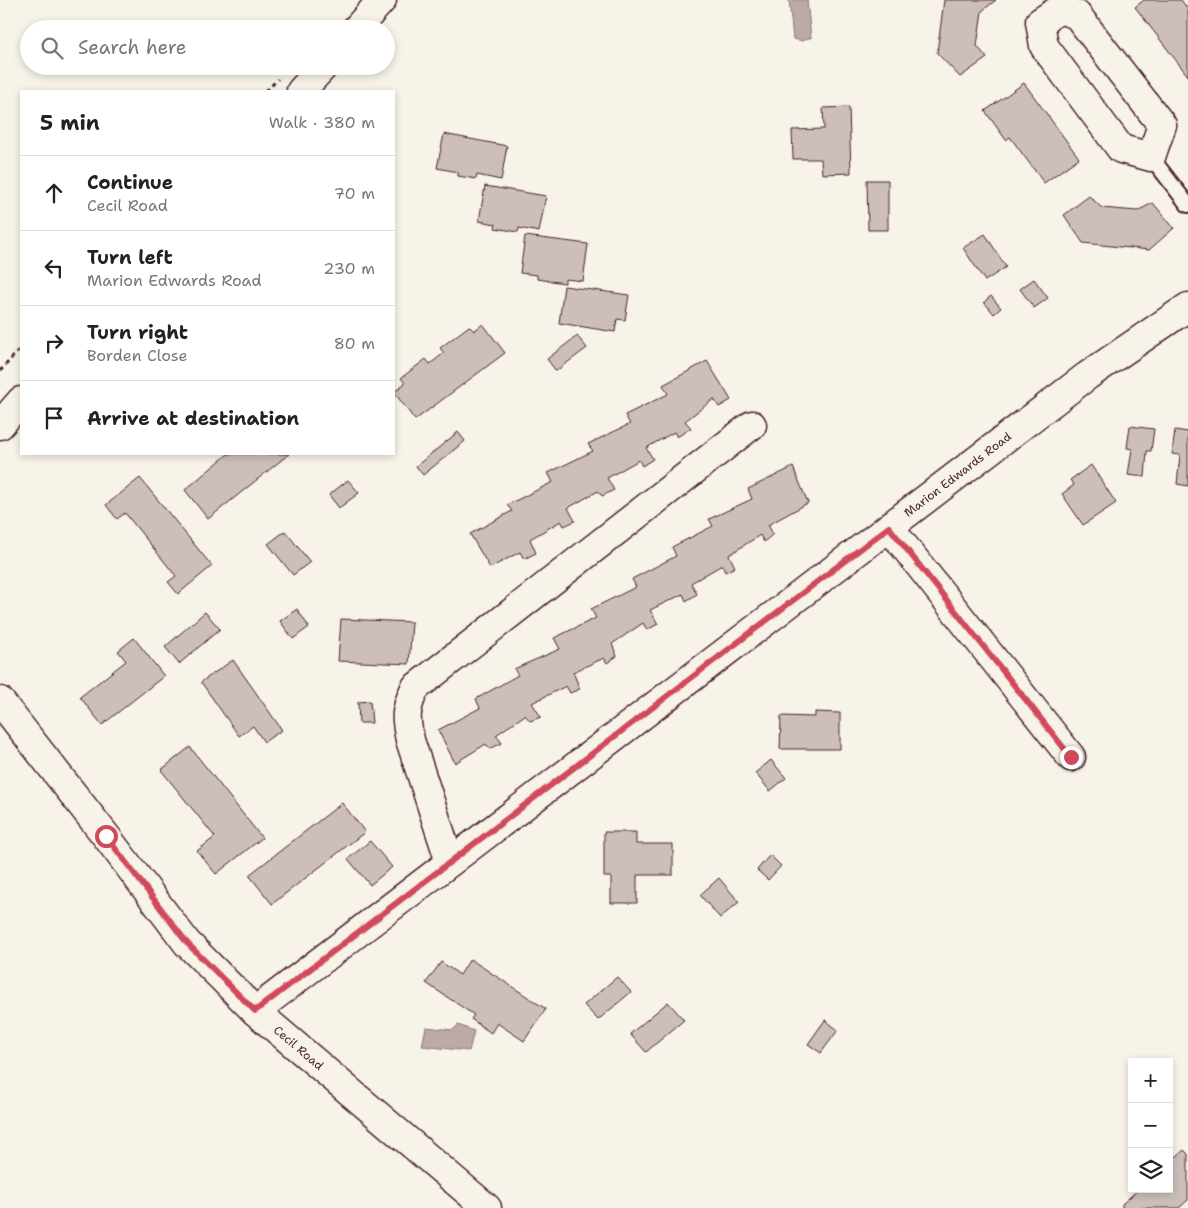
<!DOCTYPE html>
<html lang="en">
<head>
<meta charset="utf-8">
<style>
  body { margin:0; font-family:"Shantell Sans",sans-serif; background:#f6f6f6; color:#222 }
  .controls { position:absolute; right:15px; bottom:15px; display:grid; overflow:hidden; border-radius:0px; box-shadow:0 2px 8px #0003 }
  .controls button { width:45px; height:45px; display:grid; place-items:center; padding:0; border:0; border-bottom:1px solid #e0e0e0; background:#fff; color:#222; font:25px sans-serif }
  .stop { position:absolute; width:15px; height:15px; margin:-11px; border:4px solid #d1495b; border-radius:50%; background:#fff }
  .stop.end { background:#d1495b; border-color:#fff; box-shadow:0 1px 5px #0008 }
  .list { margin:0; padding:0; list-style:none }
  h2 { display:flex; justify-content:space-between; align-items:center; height:65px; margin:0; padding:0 20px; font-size:21px }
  h2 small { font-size:16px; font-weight:400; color:#767676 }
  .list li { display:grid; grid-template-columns:32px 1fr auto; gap:15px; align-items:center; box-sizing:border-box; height:75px; padding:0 20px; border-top:1px solid #e0e0e0 }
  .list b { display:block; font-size:19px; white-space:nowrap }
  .list p { margin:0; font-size:16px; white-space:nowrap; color:#767676 }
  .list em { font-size:16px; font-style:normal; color:#767676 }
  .icon { flex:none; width:28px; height:28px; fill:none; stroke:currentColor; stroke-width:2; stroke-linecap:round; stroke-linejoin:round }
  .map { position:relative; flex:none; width:1188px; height:1208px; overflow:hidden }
  .search { position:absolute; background:#fff; box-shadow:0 2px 8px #0003; left:20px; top:20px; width:375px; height:55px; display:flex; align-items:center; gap:12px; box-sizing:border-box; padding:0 18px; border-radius:28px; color:#767676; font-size:19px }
  .panel { position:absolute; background:#fff; box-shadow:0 2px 8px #0003; left:20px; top:90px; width:375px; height:365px; border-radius:0px }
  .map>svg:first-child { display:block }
</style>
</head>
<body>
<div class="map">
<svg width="1188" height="1208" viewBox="0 0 1188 1208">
  <rect width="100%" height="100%" fill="#f7f3e8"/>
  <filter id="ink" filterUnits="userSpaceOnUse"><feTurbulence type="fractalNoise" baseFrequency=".02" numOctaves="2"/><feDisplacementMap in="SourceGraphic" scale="10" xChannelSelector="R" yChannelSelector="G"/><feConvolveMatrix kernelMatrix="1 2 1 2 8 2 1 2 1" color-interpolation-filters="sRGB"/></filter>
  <g filter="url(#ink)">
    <g fill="#bcaaa7" stroke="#8e7275">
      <path d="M789,0H807L811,38H808L803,41L793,39Z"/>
      <path d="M458,1025L474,1031L469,1051L422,1046L426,1027L453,1030Z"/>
    </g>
    <g fill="#ccbfb9" stroke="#4a1f2b">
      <path d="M944,0H996L982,11L977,46L987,58L960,77L937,53Z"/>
      <path d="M1144,0H1181L1188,9V76L1135,7Z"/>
      <path d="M1024,83L1079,158L1044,183L1010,137L1006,140L985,111Z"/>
      <path d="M849,107L851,173L822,174L821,159H793L792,130L824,129L823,108Z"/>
      <path d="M444,134L507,146L501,180L477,175L476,179L458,176V172L437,168Z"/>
      <path d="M867,180H888V230H868Z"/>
      <path d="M485,186L546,196L539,232L519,228L518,232L495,228L496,224L479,221Z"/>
      <path d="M1089,196L1102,208L1137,211L1153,203L1174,228L1149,250L1083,243L1064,215Z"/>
      <path d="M985,234L1006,267L985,281L963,248Z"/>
      <path d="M525,236L588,244L583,281L565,279V283L537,279V275L520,273Z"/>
      <path d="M1034,279L1048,298L1034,308L1020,289Z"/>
      <path d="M564,286L629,295L625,320L617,319L615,332L559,323Z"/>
      <path d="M991,296L1001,308L994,314L984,302Z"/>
      <path d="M483,324L505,353L415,420L394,392L405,383L401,378L426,359L430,364L444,353L440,348L469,326L474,331Z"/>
      <path d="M577,336L587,348L556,371L547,359Z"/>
      <path d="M707,361L731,400L719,407L714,399L685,421L691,428L677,437L674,432L646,448L653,459L642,466L639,460L607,478L614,490L602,496L598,491L568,508L575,521L564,526L561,521L530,539L536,553L524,559L520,552L490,568L470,534L512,511L507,505L553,482L548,473L593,451L588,444L630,424L625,415L668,394L663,385Z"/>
      <path d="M1130,426L1154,429L1151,451H1147L1145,477L1128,475L1132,449L1127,448Z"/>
      <path d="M1175,430L1188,432V486L1177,484L1180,455L1172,454Z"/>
      <path d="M458,432L465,441L423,475L416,466Z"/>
      <path d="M228,454H289L208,519L185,490Z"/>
      <path d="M1091,465L1116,503L1083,525L1062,494L1074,485L1070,480Z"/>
      <path d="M793,467L808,503L768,525L773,534L764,542L760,535L729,555L735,567L725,572L722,565L691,583L697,594L686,601L683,594L650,610L658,624L647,630L643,623L612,644L617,656L607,663L604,658L573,672L580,689L570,693L566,686L532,703L541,717L530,721L525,715L496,735L502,743L490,749L486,744L455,763L438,730L480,708L476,699L518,675L514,669L560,649L554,638L596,618L591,609L636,587L632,579L676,556L672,547L713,526L709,519L752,499L748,489Z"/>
      <path d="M140,478L212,566L178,594L168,582L176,576L125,513L117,519L106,505Z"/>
      <path d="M348,480L359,493L339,508L329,495Z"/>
      <path d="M285,531L310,562L293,575L268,544Z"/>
      <path d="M297,609L309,627L293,639L280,621Z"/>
      <path d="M205,612L220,629L179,664L165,647Z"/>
      <path d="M341,619L412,622L409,664L338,661Z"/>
      <path d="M134,638L164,676L102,725L80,697L126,661L118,651Z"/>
      <path d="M233,660L282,730L264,742L253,726L239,736L201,682Z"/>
      <path d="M370,701L372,723H359L358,702Z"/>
      <path d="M815,712L840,713V749H780L781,716L815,717Z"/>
      <path d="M190,747L262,838L216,874L197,851L215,837L161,770Z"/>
      <path d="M771,760L786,778L770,791L755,773Z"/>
      <path d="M342,803L365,832L272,904L249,875Z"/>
      <path d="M604,832H636V844H673V875H637V903H611V877H604Z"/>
      <path d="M370,841L392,867L370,885L348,859Z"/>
      <path d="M770,855L781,866L768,880L757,870Z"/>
      <path d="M719,878L739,902L720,918L700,895Z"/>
      <path d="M470,959L546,1009L524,1041L497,1023L491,1033L471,1019L474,1015L426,983L441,962L460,975Z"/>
      <path d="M617,977L631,992L598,1020L584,1005Z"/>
      <path d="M668,1002L684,1020L646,1052L630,1034Z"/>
      <path d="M825,1020L838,1030L821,1053L808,1044Z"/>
      <path d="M1184,1150L1188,1154V1200L1179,1208H1122V1204L1139,1189H1169V1163Z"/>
    </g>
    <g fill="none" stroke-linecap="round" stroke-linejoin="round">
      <defs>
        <path id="lane" d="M1151,157L1188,205"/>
        <g id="street">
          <path d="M1060,9L1077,15L1162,125L1151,157L1121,149L1044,46L1040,22Z"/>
          <path d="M889,527L1071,757"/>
          <path id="s1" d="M0,701L106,836L187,943L255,1011L487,1208"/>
          <path d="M450,862L410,740C405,717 405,710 415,688L752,425"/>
          <path id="s2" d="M255,1011L1087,376L1188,307"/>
        </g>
        <g id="secondary">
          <path d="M356,29L382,0"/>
          <path d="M301,91L324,66"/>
          <path d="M0,425L21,401"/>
        </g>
      </defs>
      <use href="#lane" stroke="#4a1f2b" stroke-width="18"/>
      <use href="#street" stroke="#4a1f2b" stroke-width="31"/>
      <use href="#secondary" stroke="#4a1f2b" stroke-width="31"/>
      <g stroke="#4a1f2b" stroke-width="3" stroke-dasharray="4 4" stroke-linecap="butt">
        <path d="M325,29L332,22"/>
        <path d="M266,91L278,79"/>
        <path d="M0,371L21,348"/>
      </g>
      <use href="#lane" stroke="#f7f3e8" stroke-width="14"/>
      <use href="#street" stroke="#f7f3e8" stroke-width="28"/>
      <use href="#secondary" stroke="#f7f3e8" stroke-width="28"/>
    </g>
  </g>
  <g fill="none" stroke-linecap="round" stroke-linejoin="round" filter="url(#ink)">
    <path stroke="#d1495b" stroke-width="6" d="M106,836L187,943L255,1011L889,527L1071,757"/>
  </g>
  <g text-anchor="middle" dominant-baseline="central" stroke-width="4.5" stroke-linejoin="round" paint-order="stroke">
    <g font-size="12" fill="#4a1f2b" stroke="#f7f3e8">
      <text stroke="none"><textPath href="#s2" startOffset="884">Marion Edwards Road</textPath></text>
      <text stroke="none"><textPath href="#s1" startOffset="459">Cecil Road</textPath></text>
    </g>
  </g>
</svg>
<div class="controls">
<button>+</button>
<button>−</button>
<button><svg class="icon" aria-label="layers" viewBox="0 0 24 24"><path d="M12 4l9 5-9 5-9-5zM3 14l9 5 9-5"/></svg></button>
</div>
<div class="stop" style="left:106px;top:836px"></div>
<div class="stop end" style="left:1071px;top:757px"></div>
<div class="search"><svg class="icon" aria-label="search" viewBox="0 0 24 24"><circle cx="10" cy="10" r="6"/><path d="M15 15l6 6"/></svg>Search here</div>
<section class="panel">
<h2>5 min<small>Walk · 380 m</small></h2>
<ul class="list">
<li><svg class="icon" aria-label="ahead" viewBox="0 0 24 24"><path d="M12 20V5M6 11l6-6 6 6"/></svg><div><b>Continue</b><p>Cecil Road</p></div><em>70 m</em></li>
<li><svg class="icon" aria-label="left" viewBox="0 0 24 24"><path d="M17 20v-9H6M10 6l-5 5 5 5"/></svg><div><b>Turn left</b><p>Marion Edwards Road</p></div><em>230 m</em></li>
<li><svg class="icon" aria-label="right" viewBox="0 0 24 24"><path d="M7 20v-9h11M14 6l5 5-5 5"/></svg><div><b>Turn right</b><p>Borden Close</p></div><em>80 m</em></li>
<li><svg class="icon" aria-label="arrive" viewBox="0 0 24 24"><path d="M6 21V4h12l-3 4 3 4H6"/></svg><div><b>Arrive at destination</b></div></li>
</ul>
</section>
</div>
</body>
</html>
